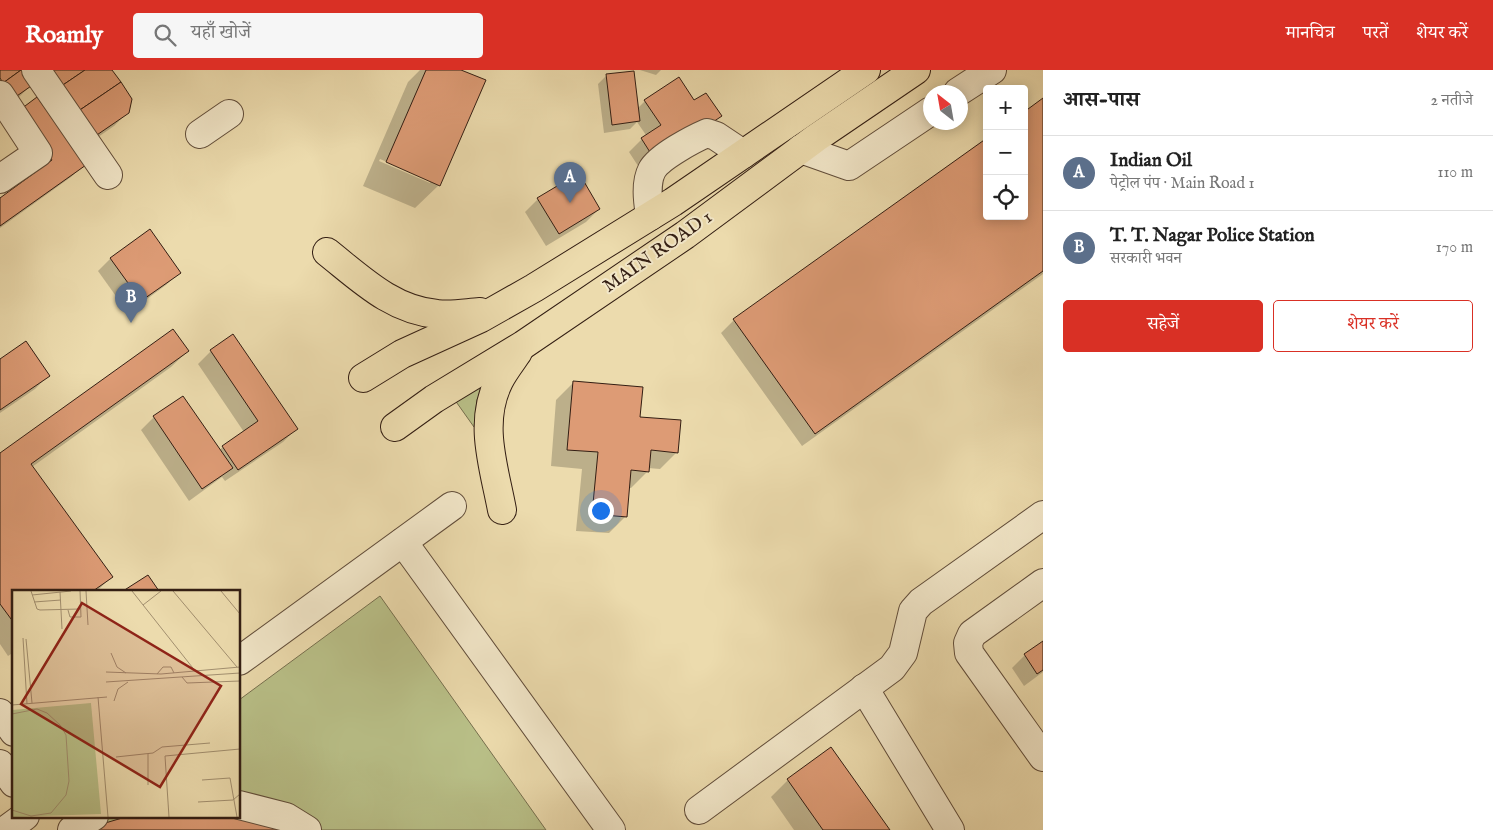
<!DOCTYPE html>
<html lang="hi">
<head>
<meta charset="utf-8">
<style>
  body { margin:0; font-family:"IM FELL English","Noto Serif Devanagari",serif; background:#f6f6f6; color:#222 }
  .controls { position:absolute; right:15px; top:15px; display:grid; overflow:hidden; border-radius:5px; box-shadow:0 2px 12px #0003 }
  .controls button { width:45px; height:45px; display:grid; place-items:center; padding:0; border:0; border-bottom:1px solid #e0e0e0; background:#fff; color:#222; font:25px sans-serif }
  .compass { position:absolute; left:923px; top:15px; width:45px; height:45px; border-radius:50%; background:#fff; box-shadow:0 2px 12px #0003; rotate:329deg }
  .you { position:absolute; left:600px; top:440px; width:18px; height:18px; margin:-12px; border:4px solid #fff; border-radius:50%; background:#1a73e8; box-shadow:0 0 0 8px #1a73e833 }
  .badge { display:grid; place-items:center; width:32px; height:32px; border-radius:50%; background:#d93025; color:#fff; font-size:16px; font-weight:700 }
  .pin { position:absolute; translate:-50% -41px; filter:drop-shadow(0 1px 2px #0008) }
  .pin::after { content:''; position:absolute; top:26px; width:18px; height:15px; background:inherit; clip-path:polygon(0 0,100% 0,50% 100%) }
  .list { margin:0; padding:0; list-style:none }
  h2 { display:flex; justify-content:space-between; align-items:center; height:65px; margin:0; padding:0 20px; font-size:21px }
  h2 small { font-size:16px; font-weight:400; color:#767676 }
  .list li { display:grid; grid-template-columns:32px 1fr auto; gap:15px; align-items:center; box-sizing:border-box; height:75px; padding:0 20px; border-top:1px solid #e0e0e0 }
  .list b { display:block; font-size:19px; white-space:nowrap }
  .list p { margin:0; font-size:16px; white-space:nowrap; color:#767676 }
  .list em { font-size:16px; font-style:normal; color:#767676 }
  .actions { display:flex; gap:10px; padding:15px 20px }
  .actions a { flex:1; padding:11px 0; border:1px solid #d93025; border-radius:5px; text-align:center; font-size:18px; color:#d93025 }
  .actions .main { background:#d93025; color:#fff }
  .icon { flex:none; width:28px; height:28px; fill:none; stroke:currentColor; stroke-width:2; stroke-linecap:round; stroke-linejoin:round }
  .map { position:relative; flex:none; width:1043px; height:760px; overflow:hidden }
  header { display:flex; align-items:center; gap:30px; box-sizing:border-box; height:70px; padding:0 25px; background:#d93025; color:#fff }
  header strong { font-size:24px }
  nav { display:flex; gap:28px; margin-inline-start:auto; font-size:18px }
  .search { width:350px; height:45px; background:#f6f6f6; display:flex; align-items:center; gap:12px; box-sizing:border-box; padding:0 18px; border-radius:5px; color:#767676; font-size:19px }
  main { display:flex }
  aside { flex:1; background:#fff }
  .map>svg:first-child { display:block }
</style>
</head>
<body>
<header>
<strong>Roamly</strong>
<div class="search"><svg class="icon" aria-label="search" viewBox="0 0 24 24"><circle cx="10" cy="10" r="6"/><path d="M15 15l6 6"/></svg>यहाँ खोजें</div>
<nav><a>मानचित्र</a><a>परतें</a><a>शेयर करें</a></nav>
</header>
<main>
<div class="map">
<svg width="1043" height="760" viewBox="0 0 1043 760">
  <rect width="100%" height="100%" fill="#ecdbad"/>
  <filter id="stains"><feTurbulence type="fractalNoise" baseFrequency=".004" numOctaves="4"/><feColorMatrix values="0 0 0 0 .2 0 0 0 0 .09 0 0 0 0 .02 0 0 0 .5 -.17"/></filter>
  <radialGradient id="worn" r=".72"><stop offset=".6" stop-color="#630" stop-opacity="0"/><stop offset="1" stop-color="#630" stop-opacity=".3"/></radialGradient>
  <g fill="#b9c088" stroke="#766f4e">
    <path d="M489,305L477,330L474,357L452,326Z"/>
    <path d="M380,526L546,760H61L79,746H239V630Z"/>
  </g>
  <g fill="#0003" fill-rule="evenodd">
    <path d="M0,0H111L127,43L114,56L78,81L32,14L19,27L0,40Z"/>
    <path d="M420,0H458L439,115L415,138L363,116L408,12ZM380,89L430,110V113L379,91Z"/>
    <path d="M640,0H661L656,5Z"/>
    <path d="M607,5L637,39L645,31L694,32L720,46L708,59L642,102L629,82L646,65L637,52L630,59L604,63L598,14Z"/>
    <path d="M1043,30V204L802,376L721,263L734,250L987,146H1024V43Z"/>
    <path d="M5,56L84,95L71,107L0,158V129L38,102Z"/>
    <path d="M538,129L599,139L586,152L546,176L525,142Z"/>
    <path d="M111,188L179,203L166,215L128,243L98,201Z"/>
    <path d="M233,266L296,359L283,372L225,411L222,407L189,431L141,360L154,347L183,328L219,380L244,362L198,294L211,281Z"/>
    <path d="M188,281L171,297L32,397L111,507L97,521H14V582L8,586L0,574V385Z"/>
    <path d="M0,291L48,306L35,319L0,343Z"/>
    <path d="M573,313L639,348L677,382L660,399L648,398V401L631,418H628L626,446L609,463L576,461L582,399L551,396L556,330Z"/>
    <path d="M1043,572V602L1024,616L1012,598L1025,585Z"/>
    <path d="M831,679L889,760H794L771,727L788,710Z"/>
  </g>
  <g fill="#dd9b75" stroke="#331e13">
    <path d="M0,0H21L3,13L0,8Z"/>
    <path d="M21,0H24L34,14L14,28L3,13Z"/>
    <path d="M44,0H85L57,19Z"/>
    <path d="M85,0H112L121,12L74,44L57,19Z"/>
    <path d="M426,0H461L486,10L440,116L386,92Z"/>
    <path d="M634,1L640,51L612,55L606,4Z"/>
    <path d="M679,7L694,30L706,23L722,46L655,90L641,68L661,55L644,30Z"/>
    <path d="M121,12L132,29L129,43L91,69L74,44Z"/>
    <path d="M37,27L86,95L0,156V128L52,90L17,42Z"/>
    <path d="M1043,28V201L815,364L733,249L987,68V146H1024V42Z"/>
    <path d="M579,103L600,139L559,164L537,128Z"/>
    <path d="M150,159L181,203L141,231L110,188Z"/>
    <path d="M173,259L189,281L31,394L113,507L93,521H14V553L0,534V383Z"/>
    <path d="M233,264L298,359L238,400L222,376L258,351L210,280Z"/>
    <path d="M26,271L50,306L0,340V289Z"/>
    <path d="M573,311L643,317L640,347L681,350L678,383L651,380L649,402L631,400L627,447L592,444L598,382L567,380Z"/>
    <path d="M183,326L233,398L202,419L153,346Z"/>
    <path d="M148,505L159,521H123Z"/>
    <path d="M1043,571V600L1037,604L1024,584Z"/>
    <path d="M831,677L890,760H823L787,709Z"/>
    <path d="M129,746H236L285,760H89L95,756Z"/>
  </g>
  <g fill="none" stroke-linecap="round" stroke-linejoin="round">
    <defs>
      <g id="minor">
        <path d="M36,0L108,105"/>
        <path d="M958,22L992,0"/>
        <path d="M0,25L38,83L0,109"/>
        <path d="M200,64L229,44"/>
        <path d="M801,79L849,96L931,41"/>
        <path d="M650,146C648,132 645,113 652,100C659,87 693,69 707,63L716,66L743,84"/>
        <path d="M403,472L611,760"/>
        <path d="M1043,513L972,564L968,573L969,583L1043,687"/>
        <path d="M239,591L452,436"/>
        <path d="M864,618L950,760"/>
        <path d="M0,643L14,662"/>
        <path d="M0,694L14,713"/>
        <path d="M239,735L286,747L307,760"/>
        <path d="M699,740L892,598L903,583L913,541L921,532L1043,445"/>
        <path d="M6,760L25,746"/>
        <path d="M72,760L94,746"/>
      </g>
      <g id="major">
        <path d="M327,182C361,209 392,240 437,244C451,246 466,243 480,242"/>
        <path d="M363,308L402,284L481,248L534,218L673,132L866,0"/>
        <path d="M395,357L434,329L523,275L685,165L816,68L916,0"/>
        <path d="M502,440C494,397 478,353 499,311C504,301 512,291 518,282"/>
      </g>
    </defs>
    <use href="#minor" stroke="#614d3a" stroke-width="30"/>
    <use href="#major" stroke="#331e13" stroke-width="30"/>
    <use href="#minor" stroke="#f3e8ca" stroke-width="28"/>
    <use href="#major" stroke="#ecdbad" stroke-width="28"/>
  </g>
  <g text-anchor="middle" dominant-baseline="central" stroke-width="4" stroke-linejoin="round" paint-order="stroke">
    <g font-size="19" fill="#331e13" stroke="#f3e8ca">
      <text transform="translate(658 182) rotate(-35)">MAIN ROAD 1</text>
    </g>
  </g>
  <g transform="translate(12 520)">
    <rect width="228" height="228" fill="#ecdbad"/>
    <path d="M79,113L89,224L0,227V120Z" fill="#b9c088"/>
    <path fill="none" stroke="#a28f6f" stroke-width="1" d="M19,1L25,19L28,20L68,19M74,1L76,35M120,1L184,82M161,1L225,77M209,1L228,24M48,2L50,39M20,5L59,1M22,12L49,10M131,15L149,1M56,20L58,27H69L68,1M11,48L15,114M14,49L20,113M99,63L105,77L114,83M94,82L149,84L228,77M145,84L151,77H159L162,83M170,87L175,93L228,91M94,92L228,83M86,107L96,227M102,111L106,99L116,92M0,115L95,107M0,124L25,119L35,123L48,135L54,145L57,191L54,205L39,223L19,226L0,220M136,164V195M104,167L141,163L150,157L198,153M190,190L218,188L225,227M186,212L221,210L228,204M157,227L153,166L228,159"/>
    <path fill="#8f2418" fill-opacity="0.15" stroke="#8f2418" stroke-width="2.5" d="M70,13L209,96L148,197L9,114Z"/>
    <rect width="228" height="228" fill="none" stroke="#331e13" stroke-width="2.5"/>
  </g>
  <rect width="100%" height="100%" filter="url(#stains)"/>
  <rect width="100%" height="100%" fill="url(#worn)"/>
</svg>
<div class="controls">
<button>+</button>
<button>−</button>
<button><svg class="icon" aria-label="locate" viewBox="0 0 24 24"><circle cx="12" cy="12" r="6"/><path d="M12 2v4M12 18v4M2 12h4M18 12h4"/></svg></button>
</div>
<svg class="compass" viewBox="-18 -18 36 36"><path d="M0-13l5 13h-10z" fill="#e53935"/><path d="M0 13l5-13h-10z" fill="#767676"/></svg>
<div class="you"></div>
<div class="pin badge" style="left:570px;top:133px;background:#5c6f8a">A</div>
<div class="pin badge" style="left:131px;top:253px;background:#5c6f8a">B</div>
</div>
<aside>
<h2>आस-पास<small>2 नतीजे</small></h2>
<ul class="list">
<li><span class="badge" style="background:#5c6f8a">A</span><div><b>Indian Oil</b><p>पेट्रोल पंप · Main Road 1</p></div><em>110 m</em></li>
<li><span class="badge" style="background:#5c6f8a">B</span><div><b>T. T. Nagar Police Station</b><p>सरकारी भवन</p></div><em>170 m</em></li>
</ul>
<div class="actions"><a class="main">सहेजें</a><a>शेयर करें</a></div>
</aside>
</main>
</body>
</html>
